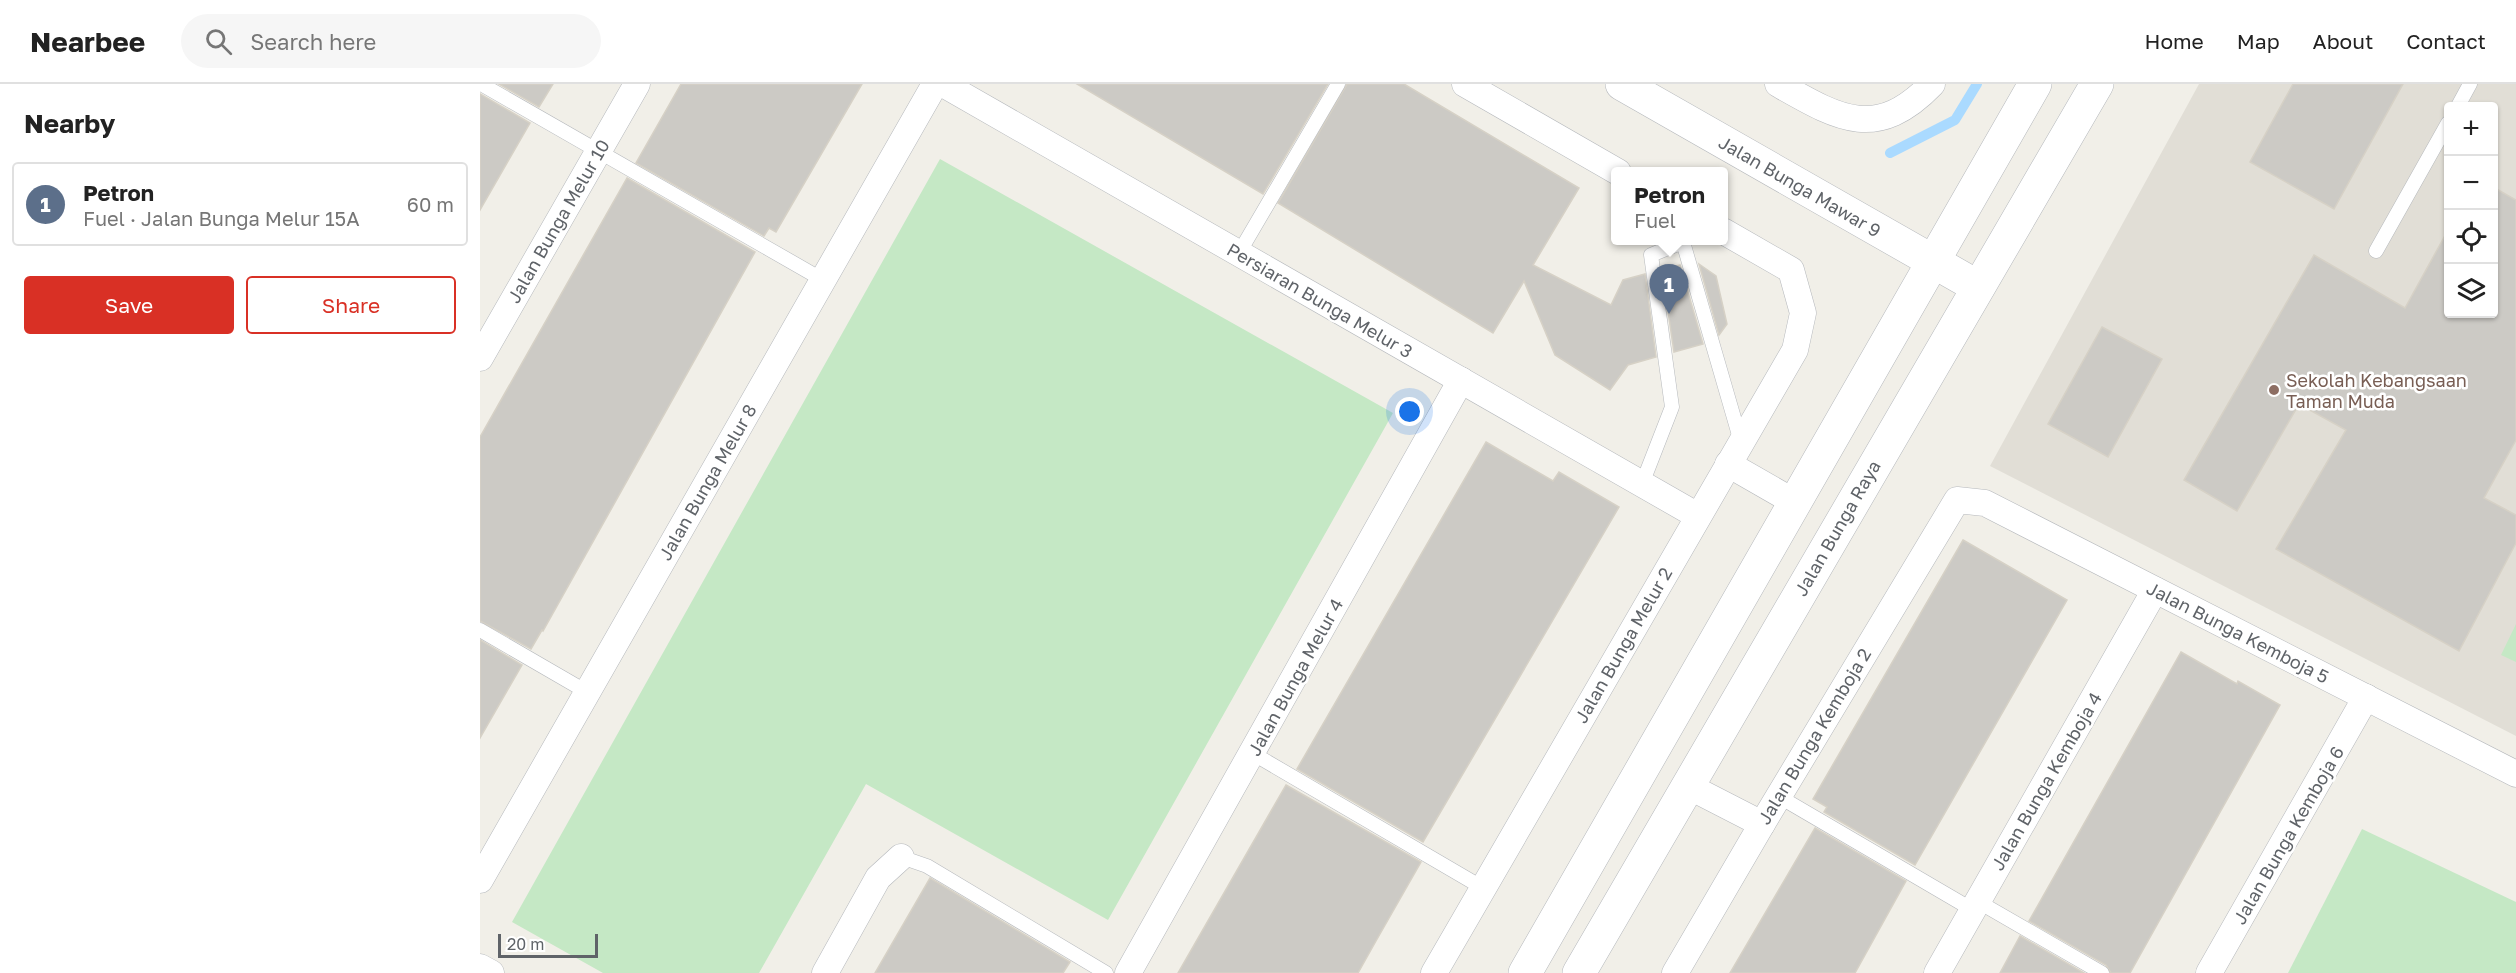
<!DOCTYPE html>
<html lang="en">
<head>
<meta charset="utf-8">
<style>
  body { margin:0; font-family:"Golos Text",sans-serif; background:#f6f6f6; color:#222 }
  .controls { position:absolute; right:18px; top:18px; display:grid; overflow:hidden; border-radius:6px; box-shadow:0 2px 4px #0004 }
  .controls button { width:54px; height:54px; display:grid; place-items:center; padding:0; border:0; border-bottom:2px solid #e0e0e0; background:#fff; color:#222; font:30px sans-serif }
  .scale { position:absolute; left:18px; bottom:15px; width:100px; box-sizing:border-box; padding-left:6px; border:3px solid #5f6368; border-top:0; font-size:16px; line-height:21px; white-space:nowrap; color:#5f6368; -webkit-text-stroke:4px #fff; paint-order:stroke }
  .you { position:absolute; left:930px; top:328px; width:21px; height:21px; margin:-15px; border:4px solid #fff; border-radius:50%; background:#1a73e8; box-shadow:0 0 0 9px #1a73e833 }
  .badge { display:grid; place-items:center; width:39px; height:39px; border-radius:50%; background:#d93025; color:#fff; font-size:20px; font-weight:700 }
  .pin { position:absolute; translate:-50% -50px; filter:drop-shadow(0 2px 3px #0008) }
  .pin::after { content:''; position:absolute; top:32px; width:21px; height:18px; background:inherit; clip-path:polygon(0 0,100% 0,50% 100%) }
  .popup { position:absolute; left:1131px; top:83px; width:117px; height:78px; box-sizing:border-box; display:grid; place-content:center; border-radius:6px; background:#fff; filter:drop-shadow(0 2px 4px #0005); font-size:20px; white-space:nowrap; color:#767676 }
  .popup b { font-size:22px; color:#222 }
  .popup::after { content:''; position:absolute; left:50%; top:100%; margin-left:-12px; border:12px solid transparent; border-top-color:#fff }
  .list { margin:0; padding:0; list-style:none }
  h2 { display:flex; justify-content:space-between; align-items:center; height:78px; margin:0; padding:0 24px; font-size:26px }
  h2 small { font-size:20px; font-weight:400; color:#767676 }
  .list li { display:grid; grid-template-columns:39px 1fr auto; gap:18px; align-items:center; box-sizing:border-box; height:84px; margin:0 12px 12px; padding:0 12px; border:2px solid #e0e0e0; border-radius:6px }
  .list b { display:block; font-size:22px; white-space:nowrap }
  .list p { margin:0; font-size:20px; white-space:nowrap; color:#767676 }
  .list em { font-size:20px; font-style:normal; color:#767676 }
  .actions { display:flex; gap:12px; padding:18px 24px }
  .actions a { flex:1; padding:14px 0; border:2px solid #d93025; border-radius:6px; text-align:center; font-size:21px; color:#d93025 }
  .actions .main { background:#d93025; color:#fff }
  .icon { flex:none; width:33px; height:33px; fill:none; stroke:currentColor; stroke-width:2; stroke-linecap:round; stroke-linejoin:round }
  .map { position:relative; flex:none; width:2036px; height:889px; overflow:hidden }
  header { display:flex; align-items:center; gap:36px; box-sizing:border-box; height:84px; padding:0 30px; background:#fff; border-bottom:2px solid #e0e0e0 }
  header strong { font-size:28px }
  nav { display:flex; gap:33px; margin-inline-start:auto; font-size:21px }
  .search { width:420px; height:54px; background:#f6f6f6; display:flex; align-items:center; gap:15px; box-sizing:border-box; padding:0 21px; border-radius:33px; color:#767676; font-size:22px }
  main { display:flex }
  aside { flex:1; background:#fff }
  .map>svg:first-child { display:block }
</style>
</head>
<body>
<header>
<strong>Nearbee</strong>
<div class="search"><svg class="icon" aria-label="search" viewBox="0 0 24 24"><circle cx="10" cy="10" r="6"/><path d="M15 15l6 6"/></svg>Search here</div>
<nav><a>Home</a><a>Map</a><a>About</a><a>Contact</a></nav>
</header>
<main>
<aside>
<h2>Nearby<small></small></h2>
<ul class="list">
<li><span class="badge" style="background:#5c6f8a">1</span><div><b>Petron</b><p>Fuel · Jalan Bunga Melur 15A</p></div><em>60 m</em></li>
</ul>
<div class="actions"><a class="main">Save</a><a>Share</a></div>
</aside>
<div class="map">
<svg width="2036" height="889" viewBox="0 0 2036 889">
  <rect width="100%" height="100%" fill="#f1efe8"/>
  <path fill="#e1ded6" fill-rule="evenodd" d="M1719,0H2036V652L1510,382ZM1968,22H2014V230H1968Z"/>
  <g fill="#c5e8c5">
    <path d="M460,75L913,329L628,836L386,700L279,889H123L32,838Z"/>
    <path d="M2036,540V578L2021,571Z"/>
    <path d="M1882,745L2036,818V889H1808Z"/>
  </g>
  <g fill="none" stroke-linecap="round" stroke-linejoin="round">
    <path stroke="#aadaff" stroke-width="10" d="M1410,69L1475,36L1497,0"/>
  </g>
  <g fill="#cccac5" stroke="#d6d1c6" stroke-width="1.5">
    <path d="M19,0H73L59,23Z"/>
    <path d="M201,0H382L296,148L289,144L284,152L156,79Z"/>
    <path d="M597,0H848L783,110Z"/>
    <path d="M867,0H924L1099,104L1053,181L1131,221L1143,196L1165,190L1176,273L1148,281L1130,306L1075,271L1044,197L1013,249L798,119Z"/>
    <path d="M1813,0H1923L1854,125L1770,78Z"/>
    <path d="M0,10L50,39L0,126Z"/>
    <path d="M147,94L275,168L63,547L62,546L51,565L0,537V353Z"/>
    <path d="M2013,103L2036,116V356L2004,414L2036,431V459L1979,567L1796,465L1866,346L1819,320L1757,427L1704,396L1834,171L1925,224L1968,146V230H2013Z"/>
    <path d="M1219,180L1236,192L1247,240L1239,251Z"/>
    <path d="M1200,181L1223,260L1194,268L1182,186Z"/>
    <path d="M1622,243L1682,275L1628,373L1568,340Z"/>
    <path d="M1006,358L1073,397L1079,388L1139,423L943,758L817,685Z"/>
    <path d="M1483,456L1587,516L1435,781L1344,728L1347,723L1333,715Z"/>
    <path d="M0,556L42,581L0,654Z"/>
    <path d="M1701,568L1757,600L1758,597L1800,621L1650,889H1631L1626,881L1549,837Z"/>
    <path d="M806,701L941,778L896,857L878,889H698Z"/>
    <path d="M1335,744L1426,797L1375,889H1250Z"/>
    <path d="M450,794L590,878L583,889H395Z"/>
    <path d="M1540,852L1604,889H1520Z"/>
  </g>
  <g fill="none" stroke-linecap="round" stroke-linejoin="round">
    <defs>
      <g id="service">
        <path d="M1,0L343,196"/>
        <path d="M1978,22L1990,0"/>
        <path d="M1896,167L1968,39"/>
        <path d="M759,169L858,0"/>
        <path d="M1162,400L1192,323L1171,171L1203,158L1261,358"/>
        <path d="M0,546L107,608"/>
        <path d="M772,669L1003,804"/>
        <path d="M1298,712L1493,826"/>
        <path d="M421,773L447,782L626,889"/>
        <path d="M1497,817L1622,889"/>
      </g>
      <g id="minor">
        <path d="M463,0L1218,432"/>
        <path d="M985,0L1138,88"/>
        <path d="M1298,0C1358,34 1396,58 1452,0"/>
        <path d="M0,274L157,0"/>
        <path d="M1248,380L1316,419"/>
        <path d="M1208,702L1282,740"/>
        <path d="M0,796L455,0"/>
        <path d="M0,883L11,889"/>
        <path d="M345,889L398,794L421,773"/>
        <path d="M648,889L981,296"/>
        <path d="M954,889L1315,266L1323,229L1311,186L1243,147"/>
        <path d="M1195,889L1282,740L1477,416L1505,419L2036,690"/>
        <path d="M1457,889L1675,506"/>
        <path d="M1729,889L1886,613"/>
      </g>
      <g id="tertiary">
        <path d="M1142,0L1498,203"/>
        <path d="M1045,889L1555,0"/>
        <path d="M1099,889L1617,0"/>
      </g>
    </defs>
    <use href="#service" stroke="#b5b8bc" stroke-width="15"/>
    <use href="#minor" stroke="#b5b8bc" stroke-width="27"/>
    <use href="#tertiary" stroke="#b5b8bc" stroke-width="34"/>
    <use href="#service" stroke="#fff" stroke-width="14"/>
    <use href="#minor" stroke="#fff" stroke-width="26"/>
    <use href="#tertiary" stroke="#fff" stroke-width="33"/>
  </g>
  <circle fill="#8d6e63" stroke="#fff" stroke-width="2" cx="1794" cy="306" r="6"/>
  <g text-anchor="middle" dominant-baseline="central" stroke-width="5" stroke-linejoin="round" paint-order="stroke">
    <g font-size="18" fill="#5f6368" stroke="#fff">
      <text transform="translate(1320 102) rotate(30)">Jalan Bunga Mawar 9</text>
      <text transform="translate(78 137) rotate(-60)">Jalan Bunga Melur 10</text>
      <text transform="translate(840 216) rotate(30)">Persiaran Bunga Melur 3</text>
      <text transform="translate(227 398) rotate(-60)">Jalan Bunga Melur 8</text>
      <text transform="translate(1357 444) rotate(-60)">Jalan Bunga Raya</text>
      <text transform="translate(1758 548) rotate(27)">Jalan Bunga Kemboja 5</text>
      <text transform="translate(1143 561) rotate(-60)">Jalan Bunga Melur 2</text>
      <text transform="translate(815 593) rotate(-61)">Jalan Bunga Melur 4</text>
      <text transform="translate(1334 652) rotate(-59)">Jalan Bunga Kemboja 2</text>
      <text transform="translate(1566 697) rotate(-60)">Jalan Bunga Kemboja 4</text>
      <text transform="translate(1808 751) rotate(-60)">Jalan Bunga Kemboja 6</text>
    </g>
    <g font-size="18" fill="#785e54" stroke="#fff" text-anchor="start">
      <text x="1806" y="296">Sekolah Kebangsaan<tspan x="1806" dy="21">Taman Muda</tspan></text>
    </g>
  </g>
</svg>
<div class="controls">
<button>+</button>
<button>−</button>
<button><svg class="icon" aria-label="locate" viewBox="0 0 24 24"><circle cx="12" cy="12" r="6"/><path d="M12 2v4M12 18v4M2 12h4M18 12h4"/></svg></button>
<button><svg class="icon" aria-label="layers" viewBox="0 0 24 24"><path d="M12 4l9 5-9 5-9-5zM3 14l9 5 9-5"/></svg></button>
</div>
<div class="scale">20 m</div>
<div class="you"></div>
<div class="pin badge" style="left:1189px;top:230px;background:#5c6f8a">1</div>
<div class="popup"><b>Petron</b>Fuel</div>
</div>
</main>
</body>
</html>
